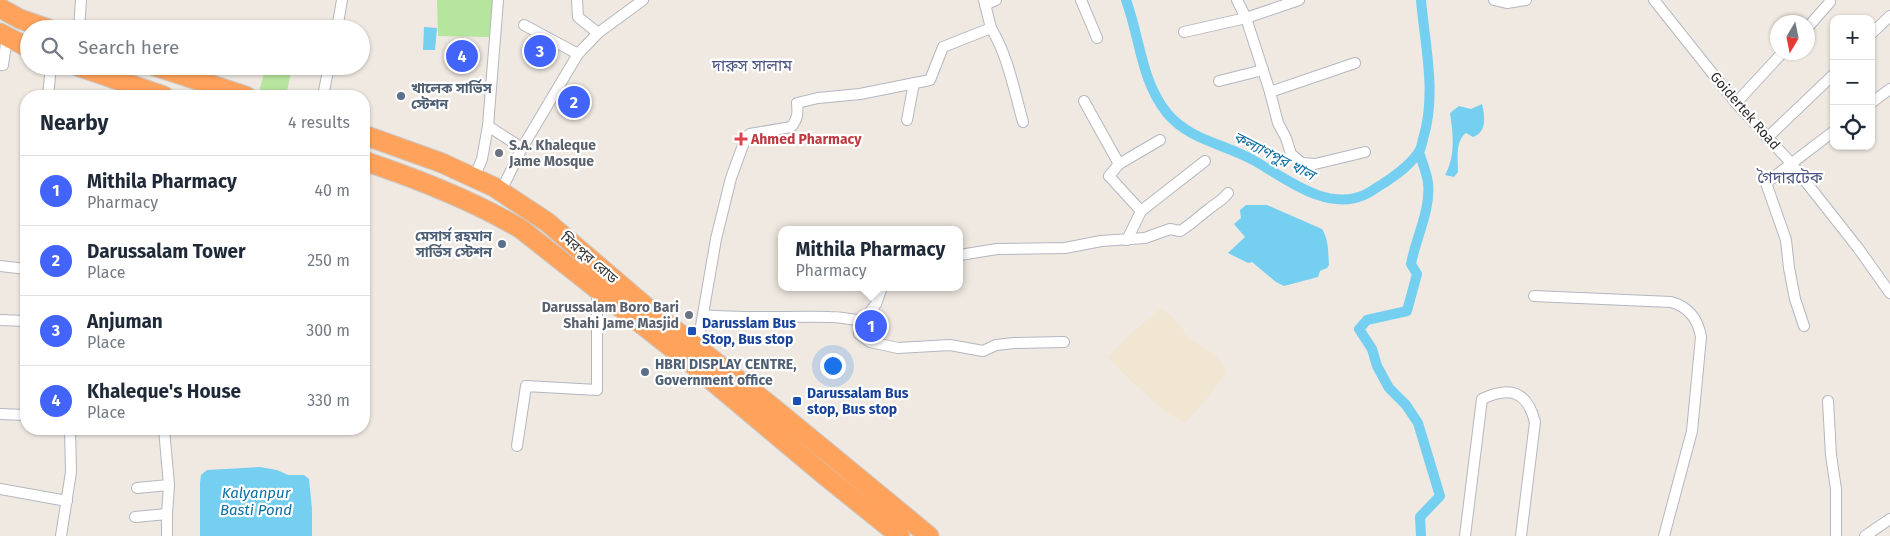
<!DOCTYPE html>
<html lang="en">
<head>
<meta charset="utf-8">
<style>
  body { margin:0; font-family:"Fira Sans","Noto Sans Bengali",sans-serif; background:#f2f2f3; color:#1f2937 }
  .controls { position:absolute; right:15px; top:15px; display:grid; overflow:hidden; border-radius:10px; box-shadow:0 1px 4px #0004 }
  .controls button { width:45px; height:45px; display:grid; place-items:center; padding:0; border:0; border-bottom:1px solid #e0e1e3; background:#fff; color:#1f2937; font:25px sans-serif }
  .compass { position:absolute; left:1770px; top:15px; width:45px; height:45px; border-radius:50%; background:#fff; box-shadow:0 1px 4px #0004; rotate:190deg }
  .you { position:absolute; left:832px; top:365px; width:18px; height:18px; margin:-12px; border:4px solid #fff; border-radius:50%; background:#1a73e8; box-shadow:0 0 0 8px #1a73e833 }
  .badge { display:grid; place-items:center; width:32px; height:32px; border-radius:50%; background:#4264fb; color:#fff; font-size:16px; font-weight:700 }
  .pin { position:absolute; translate:-50% -50%; border:2px solid #fff; box-shadow:0 1px 5px #0006 }
  .popup { position:absolute; left:778px; top:226px; width:185px; height:65px; box-sizing:border-box; display:grid; place-content:center; border-radius:10px; background:#fff; filter:drop-shadow(0 1px 4px #0005); font-size:16px; white-space:nowrap; color:#747a83 }
  .popup b { font-size:19px; color:#1f2937 }
  .popup::after { content:''; position:absolute; left:50%; top:100%; margin-left:-10px; border:10px solid transparent; border-top-color:#fff }
  .list { margin:0; padding:0; list-style:none }
  h2 { display:flex; justify-content:space-between; align-items:center; height:65px; margin:0; padding:0 20px; font-size:21px }
  h2 small { font-size:16px; font-weight:400; color:#747a83 }
  .list li { display:grid; grid-template-columns:32px 1fr auto; gap:15px; align-items:center; box-sizing:border-box; height:70px; padding:0 20px; border-top:1px solid #e0e1e3 }
  .list b { display:block; font-size:19px; white-space:nowrap }
  .list p { margin:0; font-size:16px; white-space:nowrap; color:#747a83 }
  .list em { font-size:16px; font-style:normal; color:#747a83 }
  .icon { flex:none; width:28px; height:28px; fill:none; stroke:currentColor; stroke-width:2; stroke-linecap:round; stroke-linejoin:round }
  .map { position:relative; flex:none; width:1890px; height:536px; overflow:hidden }
  .search { position:absolute; background:#fff; box-shadow:0 1px 4px #0004; left:20px; top:20px; width:350px; height:55px; display:flex; align-items:center; gap:12px; box-sizing:border-box; padding:0 18px; border-radius:28px; color:#747a83; font-size:19px }
  .panel { position:absolute; background:#fff; box-shadow:0 1px 4px #0004; left:20px; top:90px; width:350px; height:345px; border-radius:20px }
  .map>svg:first-child { display:block }
</style>
</head>
<body>
<div class="map">
<svg width="1890" height="536" viewBox="0 0 1890 536">
  <rect width="100%" height="100%" fill="#efe9e1"/>
  <path fill="#f0e6d1" d="M1160,309L1169,314L1191,339L1214,354L1227,371L1204,402L1184,423L1165,411L1129,379L1108,357L1134,331Z"/>
  <g fill="#b6e59e">
    <path d="M437,0H494L491,37L438,36Z"/>
    <path d="M266,66L292,67L286,96H277L259,92Z"/>
  </g>
  <g fill="#75cff0">
    <path d="M424,27L437,28L435,50H423Z"/>
    <path d="M1482,104C1485,117 1487,132 1473,137L1466,133C1455,141 1458,159 1458,172L1454,177L1445,175C1456,156 1453,133 1450,113L1459,106L1471,109Z"/>
    <path d="M1246,205H1267L1322,229C1329,240 1328,252 1329,265L1327,268L1320,271L1318,277L1284,286L1276,282L1252,262L1248,263L1228,253L1245,237L1234,224L1241,218L1240,210Z"/>
    <path d="M260,467L277,470L288,475H304L309,479L312,509V536H200V483L201,475L207,470Z"/>
  </g>
  <g fill="none" stroke-linecap="round" stroke-linejoin="round">
    <g stroke="#75cff0" stroke-width="10">
      <path d="M1126,0C1140,38 1141,81 1167,113C1189,140 1225,144 1253,160C1284,177 1326,212 1364,195C1371,192 1377,187 1384,183C1396,175 1409,166 1418,153C1421,150 1422,144 1423,139C1437,94 1425,46 1421,0"/>
      <path d="M1419,152C1422,162 1427,173 1428,183C1431,210 1416,237 1411,264L1417,274L1407,311L1367,320L1359,329L1372,349L1377,366L1389,388L1406,405L1418,423L1440,496L1420,517L1421,536"/>
    </g>
    <defs>
      <g id="street">
        <path d="M577,0L578,17L598,33"/>
        <path d="M1081,0L1097,38"/>
        <path d="M1237,0L1246,18L1299,0"/>
        <path d="M1494,0L1507,3L1526,0"/>
        <path d="M1654,0L1736,103L1791,163L1858,248L1890,293"/>
        <path d="M985,5L996,0"/>
        <path d="M524,25L578,54"/>
        <path d="M1808,27L1830,2"/>
        <path d="M991,28C1008,56 1014,90 1023,122"/>
        <path d="M79,29L81,0"/>
        <path d="M337,29L342,0"/>
        <path d="M1184,32L1246,18L1270,92L1278,123L1286,138L1291,154L1302,163L1315,164L1365,152"/>
        <path d="M1871,34L1890,16"/>
        <path d="M0,65H3L7,37"/>
        <path d="M1219,81L1263,70"/>
        <path d="M1270,92L1355,63"/>
        <path d="M48,96L51,66"/>
        <path d="M323,96L329,66"/>
        <path d="M1084,101L1119,164L1109,176L1141,211L1127,240"/>
        <path d="M1736,103L1783,52"/>
        <path d="M1871,103L1890,89"/>
        <path d="M907,120L914,83"/>
        <path d="M488,126L522,148"/>
        <path d="M1767,138L1834,74"/>
        <path d="M1119,164L1160,140"/>
        <path d="M474,178L482,159L488,126L498,0"/>
        <path d="M501,191L522,148L578,54L598,33L643,0"/>
        <path d="M1141,211L1205,161"/>
        <path d="M960,255L997,249L1065,248L1101,241L1145,238L1170,229L1180,231C1191,225 1199,216 1209,209C1216,203 1222,201 1228,193"/>
        <path d="M0,266L26,269"/>
        <path d="M1534,296L1671,302C1689,307 1698,319 1701,337L1692,431L1664,536"/>
        <path d="M703,315C746,319 787,316 830,317C841,317 852,320 864,320L876,304L882,287"/>
        <path d="M0,320L26,321"/>
        <path d="M864,320L859,334L870,342L898,348L950,345L983,351L996,345L1014,343L1064,342"/>
        <path d="M1804,326L1795,299L1789,268L1786,240L1766,183L1834,131"/>
        <path d="M697,349L716,239L731,178L746,137L750,134L791,127C798,119 798,113 797,103L818,98L860,94L930,80L943,47L991,28L984,0"/>
        <path d="M1828,401L1831,455L1836,489V536"/>
        <path d="M0,414L26,415"/>
        <path d="M517,446L526,386L597,390V289"/>
        <path d="M137,488L169,485"/>
        <path d="M0,489L67,501"/>
        <path d="M135,517L167,514L169,485L164,429"/>
        <path d="M61,536L71,472L70,429"/>
        <path d="M167,536V514"/>
        <path d="M1465,536L1482,399C1510,386 1527,391 1535,422L1521,536"/>
        <path d="M1865,536L1890,519"/>
      </g>
      <g id="highway">
        <path d="M0,8L20,19L49,29"/>
        <path d="M0,33L29,48"/>
        <path d="M77,66L164,96"/>
        <path d="M154,66L246,96"/>
        <path d="M364,135L442,163L494,187L547,222L651,311L771,406L929,536"/>
        <path d="M364,161C418,179 472,200 521,229L692,364L823,474L900,536"/>
      </g>
    </defs>
    <use href="#street" stroke="#b4b7c1" stroke-width="12"/>
    <use href="#highway" stroke="#c9c9c9" stroke-width="21"/>
    <use href="#street" stroke="#fff" stroke-width="10"/>
    <use href="#highway" stroke="#ffa35c" stroke-width="19"/>
  </g>
  <g fill="#5c6f8a" stroke="#fff" stroke-width="2">
    <circle cx="401" cy="96" r="5"/>
    <circle cx="502" cy="244" r="5"/>
    <circle cx="645" cy="372" r="5"/>
  </g>
  <path fill="#e0444e" stroke="#fff" stroke-width="2" d="M738.5 131.5h5v5h5v5h-5v5h-5v-5h-5v-5h5z"/>
  <g fill="#6b7280" stroke="#fff" stroke-width="2">
    <circle cx="499" cy="153" r="5"/>
    <circle cx="689" cy="315" r="5"/>
  </g>
  <g fill="#1a4fb4" stroke="#fff" stroke-width="2">
    <rect x="687" y="326" width="10" height="10" rx="2.5"/>
    <rect x="792" y="396" width="10" height="10" rx="2.5"/>
  </g>
  <g text-anchor="middle" dominant-baseline="central" stroke-width="4.5" stroke-linejoin="round" paint-order="stroke">
    <g font-size="14" font-weight="bold" fill="#4e5e75" stroke="#fff" text-anchor="start">
      <text x="411" y="88">খালেক সার্ভিস<tspan x="411" dy="16">স্টেশন</tspan></text>
      <text x="492" y="236" text-anchor="end">মেসার্স রহমান<tspan x="492" dy="16">সার্ভিস স্টেশন</tspan></text>
      <text x="655" y="364">HBRI DISPLAY CENTRE,<tspan x="655" dy="16">Government office</tspan></text>
    </g>
    <g font-size="14" fill="#2e2e2e" stroke="#fff">
      <text transform="translate(1745 111) rotate(49)">Goidertek Road</text>
      <text transform="translate(589 258) rotate(41)">মিরপুর রোড</text>
    </g>
    <g font-size="14" font-weight="bold" fill="#be3a42" stroke="#fff" text-anchor="start">
      <text x="751" y="139">Ahmed Pharmacy</text>
    </g>
    <g font-size="14" font-weight="bold" fill="#5b616d" stroke="#fff" text-anchor="start">
      <text x="509" y="145">S.A. Khaleque<tspan x="509" dy="16">Jame Mosque</tspan></text>
      <text x="679" y="307" text-anchor="end">Darussalam Boro Bari<tspan x="679" dy="16">Shahi Jame Masjid</tspan></text>
    </g>
    <g font-size="14" font-weight="bold" fill="#164399" stroke="#fff" text-anchor="start">
      <text x="702" y="323">Darusslam Bus<tspan x="702" dy="16">Stop, Bus stop</tspan></text>
      <text x="807" y="393">Darussalam Bus<tspan x="807" dy="16">stop, Bus stop</tspan></text>
    </g>
    <g font-size="15" font-style="italic" fill="#0d6fa3" stroke="#fff">
      <text transform="translate(1274 156) rotate(27)">কল্যাণপুর খাল</text>
      <text x="256" y="493">Kalyanpur<tspan x="256" dy="17">Basti Pond</tspan></text>
    </g>
    <g font-size="16" fill="#4d5680" stroke="#fff">
      <text x="752" y="65">দারুস সালাম</text>
      <text x="1790" y="177">গৈদারটেক</text>
    </g>
  </g>
</svg>
<div class="controls">
<button>+</button>
<button>−</button>
<button><svg class="icon" aria-label="locate" viewBox="0 0 24 24"><circle cx="12" cy="12" r="6"/><path d="M12 2v4M12 18v4M2 12h4M18 12h4"/></svg></button>
</div>
<svg class="compass" viewBox="-18 -18 36 36"><path d="M0-13l5 13h-10z" fill="#e53935"/><path d="M0 13l5-13h-10z" fill="#747a83"/></svg>
<div class="you"></div>
<div class="pin badge" style="left:871px;top:326px">1</div>
<div class="popup"><b>Mithila Pharmacy</b>Pharmacy</div>
<div class="pin badge" style="left:574px;top:102px">2</div>
<div class="pin badge" style="left:540px;top:51px">3</div>
<div class="pin badge" style="left:462px;top:56px">4</div>
<div class="search"><svg class="icon" aria-label="search" viewBox="0 0 24 24"><circle cx="10" cy="10" r="6"/><path d="M15 15l6 6"/></svg>Search here</div>
<section class="panel">
<h2>Nearby<small>4 results</small></h2>
<ul class="list">
<li><span class="badge">1</span><div><b>Mithila Pharmacy</b><p>Pharmacy</p></div><em>40 m</em></li>
<li><span class="badge">2</span><div><b>Darussalam Tower</b><p>Place</p></div><em>250 m</em></li>
<li><span class="badge">3</span><div><b>Anjuman</b><p>Place</p></div><em>300 m</em></li>
<li><span class="badge">4</span><div><b>Khaleque's House</b><p>Place</p></div><em>330 m</em></li>
</ul>
</section>
</div>
</body>
</html>
